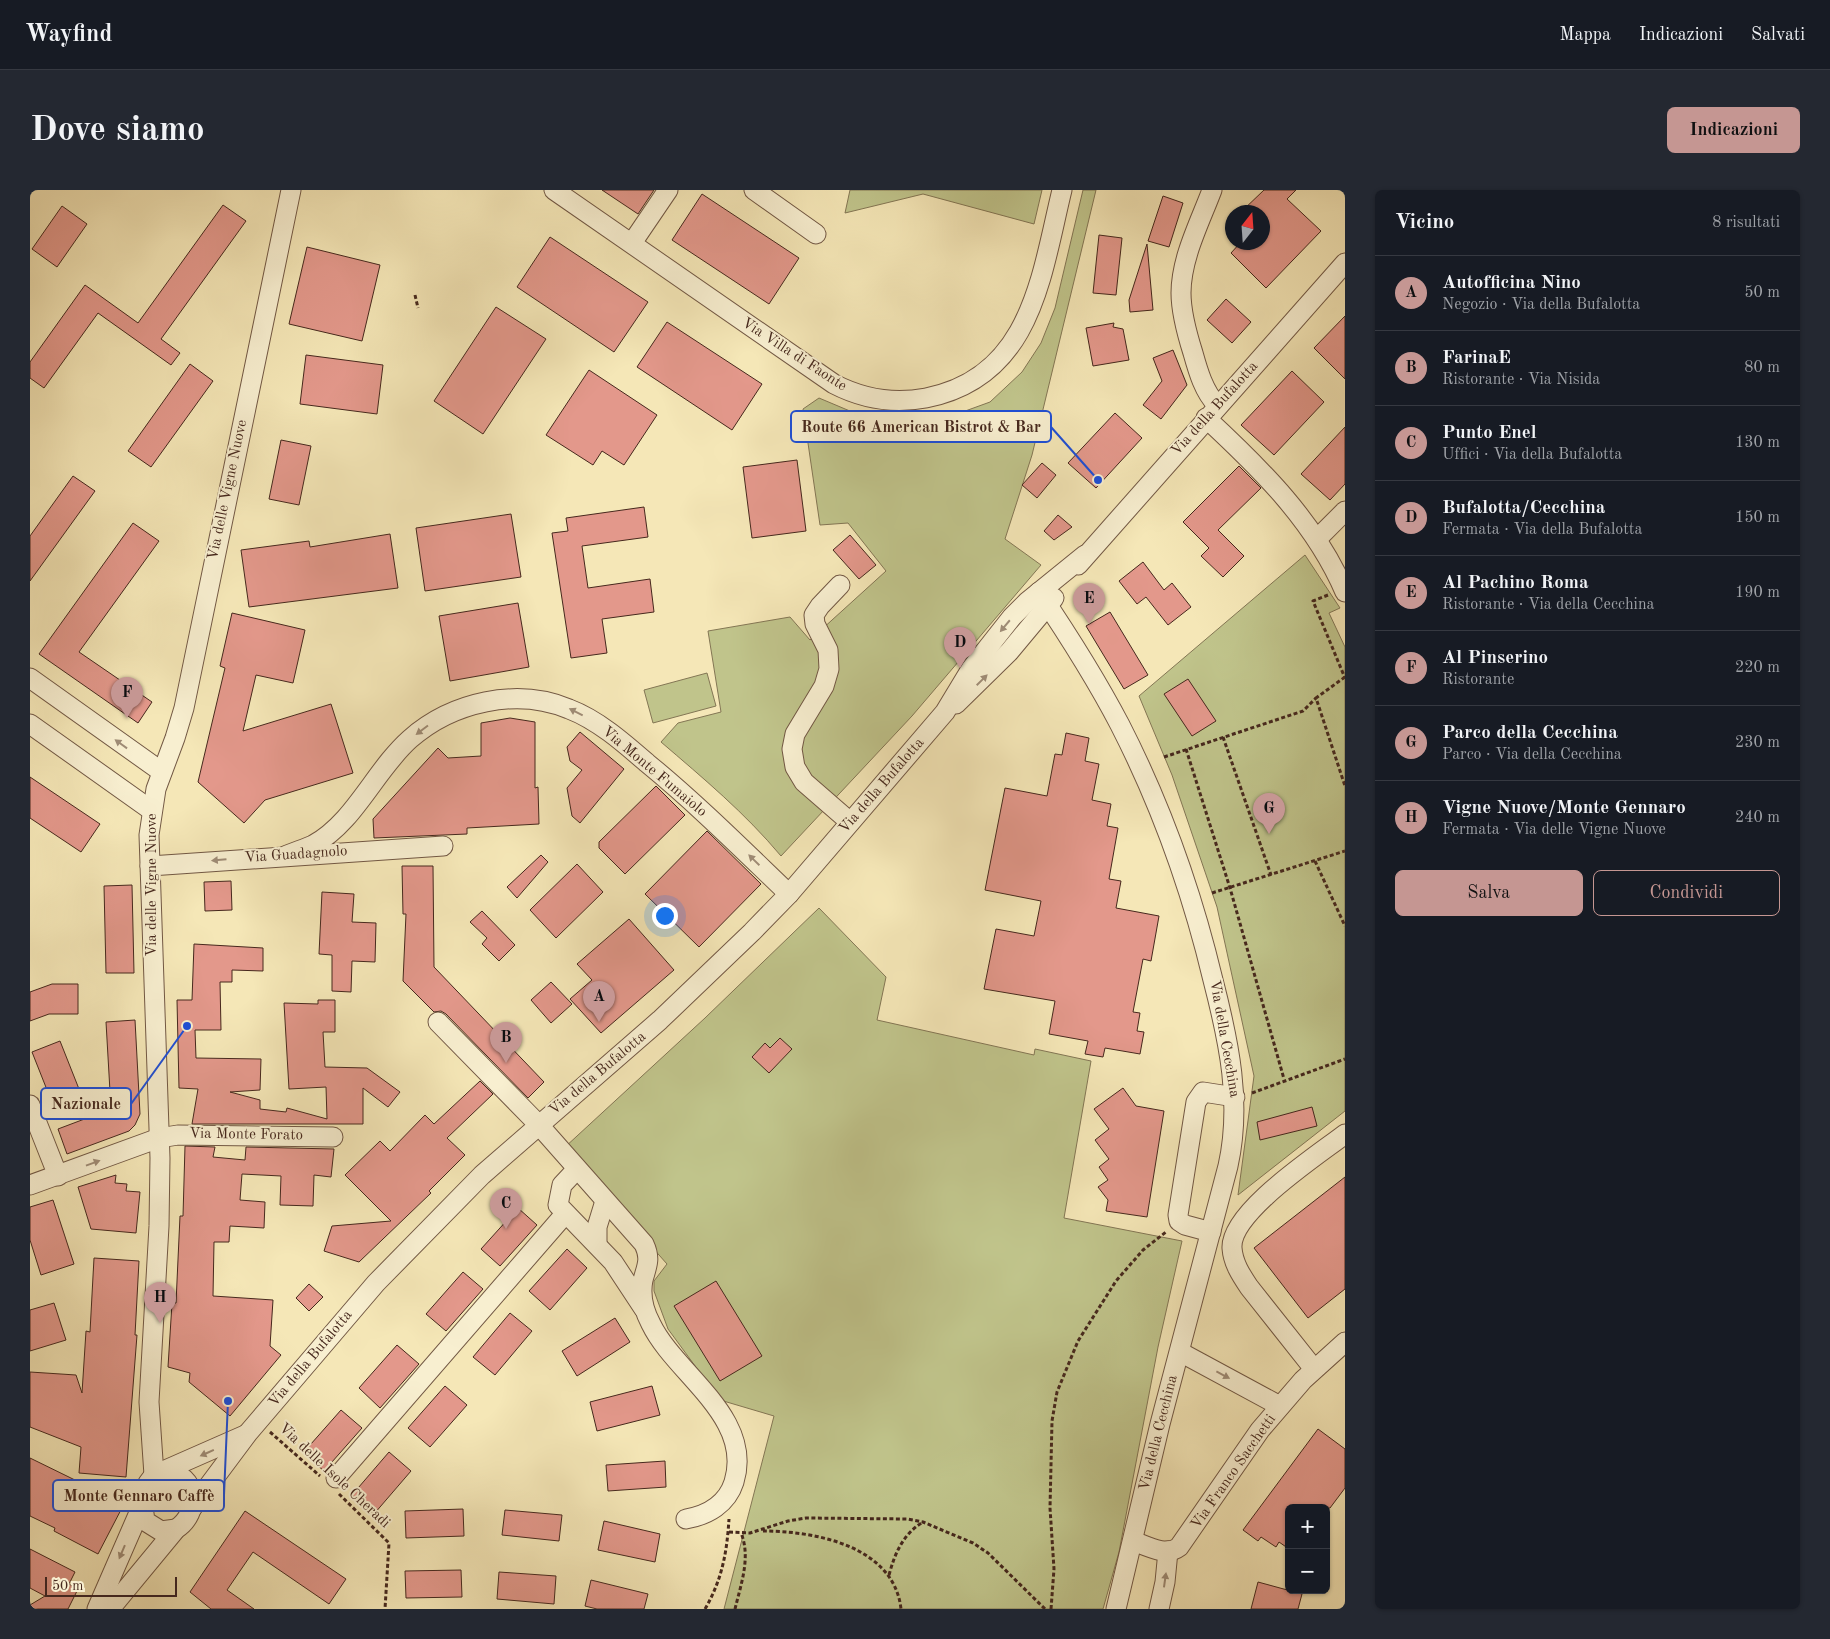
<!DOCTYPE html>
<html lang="it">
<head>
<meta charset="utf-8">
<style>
  body { margin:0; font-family:"Old Standard TT",serif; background:#242831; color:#f1f3f6 }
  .controls { position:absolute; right:15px; bottom:15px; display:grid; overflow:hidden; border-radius:8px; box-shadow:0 1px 4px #0004 }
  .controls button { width:45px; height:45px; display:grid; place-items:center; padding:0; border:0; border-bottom:1px solid #363941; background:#171b24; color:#f1f3f6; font:25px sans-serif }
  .compass { position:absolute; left:1195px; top:15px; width:45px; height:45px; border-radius:50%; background:#171b24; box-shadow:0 1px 4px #0004; rotate:17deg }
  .scale { position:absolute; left:15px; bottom:12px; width:132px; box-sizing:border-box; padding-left:5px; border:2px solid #46281d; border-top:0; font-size:14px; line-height:18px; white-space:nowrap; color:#46281d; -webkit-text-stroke:4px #f8efd0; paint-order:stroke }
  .you { position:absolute; left:634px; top:725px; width:18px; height:18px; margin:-12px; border:4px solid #fff; border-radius:50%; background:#1a73e8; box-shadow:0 0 0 8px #1a73e833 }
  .badge { display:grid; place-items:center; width:32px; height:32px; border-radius:50%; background:#c59692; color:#111; font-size:16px; font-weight:700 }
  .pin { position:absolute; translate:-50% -41px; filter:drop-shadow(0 1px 2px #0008) }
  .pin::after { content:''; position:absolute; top:26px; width:18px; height:15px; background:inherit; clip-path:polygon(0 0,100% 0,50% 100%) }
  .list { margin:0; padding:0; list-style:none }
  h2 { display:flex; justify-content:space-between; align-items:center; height:65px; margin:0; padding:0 20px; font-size:21px }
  h2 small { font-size:16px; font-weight:400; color:#9ea1a6 }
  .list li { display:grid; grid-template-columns:32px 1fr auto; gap:15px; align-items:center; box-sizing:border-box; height:75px; padding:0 20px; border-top:1px solid #363941 }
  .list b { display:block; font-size:19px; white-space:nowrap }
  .list p { margin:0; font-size:16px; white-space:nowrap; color:#9ea1a6 }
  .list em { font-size:16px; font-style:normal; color:#9ea1a6 }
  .actions { display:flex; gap:10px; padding:15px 20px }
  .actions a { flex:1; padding:11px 0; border:1px solid #c59692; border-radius:8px; text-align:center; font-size:18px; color:#c59692 }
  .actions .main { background:#c59692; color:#111 }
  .map { position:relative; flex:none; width:1315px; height:1419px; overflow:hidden; border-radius:8px }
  header { display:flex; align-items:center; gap:30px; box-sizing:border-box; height:70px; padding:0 25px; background:#171b24; border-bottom:1px solid #363941 }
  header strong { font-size:24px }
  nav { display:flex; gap:28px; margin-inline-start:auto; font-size:18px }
  .intro { display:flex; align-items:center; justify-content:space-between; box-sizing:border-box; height:120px; padding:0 30px }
  h1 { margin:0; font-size:35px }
  .button { padding:12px 22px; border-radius:8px; background:#c59692; color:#111; font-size:18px; font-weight:700 }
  main { display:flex; gap:30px; padding:0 30px }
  aside { flex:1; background:#171b24; border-radius:8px; box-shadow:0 1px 4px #0004 }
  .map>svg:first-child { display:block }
</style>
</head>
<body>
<header>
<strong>Wayfind</strong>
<nav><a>Mappa</a><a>Indicazioni</a><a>Salvati</a></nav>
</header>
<div class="intro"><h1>Dove siamo</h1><a class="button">Indicazioni</a></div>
<main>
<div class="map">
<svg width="1315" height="1419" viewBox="0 0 1315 1419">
  <rect width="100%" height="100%" fill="#f5e7b7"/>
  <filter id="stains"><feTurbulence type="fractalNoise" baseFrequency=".004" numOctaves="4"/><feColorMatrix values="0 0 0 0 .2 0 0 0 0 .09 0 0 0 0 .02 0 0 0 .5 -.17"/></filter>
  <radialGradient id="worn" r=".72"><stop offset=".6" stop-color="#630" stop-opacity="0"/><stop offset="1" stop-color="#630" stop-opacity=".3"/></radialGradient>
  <g fill="#c0c48b" stroke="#837654">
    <path d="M820,0H1012L1004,34L893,4L815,23Z"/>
    <path d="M1053,0H1066L1002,265L975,349L1011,375L882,526L751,666C715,623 673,588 631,552L648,533L691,522L678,441L760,427L780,450L856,381L818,333L790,335L773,219L789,208L827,224L873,233L916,228L960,212L992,182L1011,153L1025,118Z"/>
    <path d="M1275,365L1310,418L1299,423L1315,457V921L1208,1005L1224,886L1187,717L1142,585L1109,506Z"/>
    <path d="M677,483L686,516L623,533L614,500Z"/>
    <path d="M789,718L856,787L847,830L1004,865L1005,859L1061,871L1034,1028L1152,1051L1128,1157L1089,1362L1073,1419H694L744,1226L690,1210L638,1139L624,1101V1091L637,1074L534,958L675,828Z"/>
  </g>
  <g fill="#e3988b" stroke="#46281d">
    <path d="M572,0H624L608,24Z"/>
    <path d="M1234,0H1266L1257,9L1291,41L1236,98L1201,63L1211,52H1232V22H1211Z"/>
    <path d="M672,4L769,68L739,114L642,50Z"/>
    <path d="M1133,6L1153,13L1139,57L1118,51Z"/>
    <path d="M193,15L216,31L131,149L150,163L141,175L68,123L14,198L0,188V172L55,95L108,133Z"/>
    <path d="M32,16L57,34L27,77L2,59Z"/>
    <path d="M1069,45L1092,48L1086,105L1063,103Z"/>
    <path d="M520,47L618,112L584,162L487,97Z"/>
    <path d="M1117,54L1123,120L1100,122L1099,110Z"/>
    <path d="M277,57L350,75L332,151L259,134Z"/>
    <path d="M1196,109L1221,132L1202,153L1177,130Z"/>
    <path d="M466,117L516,149L453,244L404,211Z"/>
    <path d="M1315,126V189L1284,158Z"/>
    <path d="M637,132L732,194L702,240L607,177Z"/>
    <path d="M1084,133L1083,137L1093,139L1099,170L1063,176L1056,138Z"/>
    <path d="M1143,160L1157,195L1131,229L1113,215L1132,191L1123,168Z"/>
    <path d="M276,165L353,175L347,224L270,214Z"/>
    <path d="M160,174L183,191L121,277L98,261Z"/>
    <path d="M559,180L627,225L594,275L572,261L563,275L516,245Z"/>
    <path d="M1262,181L1294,212L1244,265L1211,235Z"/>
    <path d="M1085,223L1112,248L1066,298L1038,273Z"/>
    <path d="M1315,237V294L1300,310L1271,284Z"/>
    <path d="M251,250L281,256L269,315L239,309Z"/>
    <path d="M767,270L776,341L722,348L713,277Z"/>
    <path d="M1012,273L1026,285L1007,308L992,295Z"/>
    <path d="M1209,276L1231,298L1188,340L1214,366L1193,387L1171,366L1179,358L1153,332Z"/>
    <path d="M43,286L65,301L0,391V346Z"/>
    <path d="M614,317L618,347L552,356L558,398L620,389L624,422L572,429L577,463L541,468L522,343L538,341L536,328Z"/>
    <path d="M481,324L491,387L395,401L386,338Z"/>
    <path d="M1028,325L1042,337L1024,350L1014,341Z"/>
    <path d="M103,333L129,351L49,462L122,512L108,533L9,464Z"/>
    <path d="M360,344L368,398L219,417L211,360L279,351L280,357Z"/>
    <path d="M820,345L846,375L829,389L803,360Z"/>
    <path d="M1113,372L1134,400L1142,393L1161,417L1138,435L1116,407L1107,414L1089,391Z"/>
    <path d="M488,413L499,477L420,491L409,426Z"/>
    <path d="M1080,422L1118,485L1094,499L1056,436Z"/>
    <path d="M202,423L275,440L263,493L226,485L213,541L301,514L323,583L235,610L214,633L168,592L195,478L190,476Z"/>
    <path d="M1158,489L1186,531L1162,546L1134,504Z"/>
    <path d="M480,528L505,532V598L508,597L509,634L437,638V644L344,648L343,629L408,558L418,568L451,566V533Z"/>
    <path d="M550,542L594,579L550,633L542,626L537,598L552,580L540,571L537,557Z"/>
    <path d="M1036,543L1059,548L1055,571L1069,574L1062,610L1081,614L1077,636L1088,638L1079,689L1091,691L1086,718L1129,726L1121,771L1113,769L1103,822L1110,823L1107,841L1114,842L1110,864L1075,858L1073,867L1055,864L1058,851L1019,844L1025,811L954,799L966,739L1004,746L1011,711L955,700L975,598L1017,606L1025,564L1032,565Z"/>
    <path d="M0,587L70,634L51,662L0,628Z"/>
    <path d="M626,596L655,625L595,684L569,658V652Z"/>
    <path d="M677,641L731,694L669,757L615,704Z"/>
    <path d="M511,665L518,672L487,708L477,697Z"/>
    <path d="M547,674L573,702L526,748L500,720Z"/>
    <path d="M372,676H403L404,777L514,892L498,908L416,824L411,821L404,822L373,791L376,724H373Z"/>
    <path d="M201,691L202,720L175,721L174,692Z"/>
    <path d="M102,695L104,783H76L74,696Z"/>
    <path d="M292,702L324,704L322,732L346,733L345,772L322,771L321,802L302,801V765L289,764Z"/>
    <path d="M452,721L485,755L469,771L452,754L457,748L440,732Z"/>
    <path d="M599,729L644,780L571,843L540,809L562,790L547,774Z"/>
    <path d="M164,754L233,758V781L202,780V792H190L191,840H165L166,868L231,869L230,900L200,902L230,910V919L256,922L257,918L297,929L296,897L259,899L254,813L288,814V810H305V842H293L295,877L337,878L370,902L358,917L333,898V934H162L168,899L149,898L147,810H162Z"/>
    <path d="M521,792L542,814L521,833L501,810Z"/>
    <path d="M22,794H48V824H19L0,831V802Z"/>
    <path d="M105,830L110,924L105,935L99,941L37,964L28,939L81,919L76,832Z"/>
    <path d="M750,848L762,859L739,883L722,867L735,853L740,858Z"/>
    <path d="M30,851L49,899L21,910L2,862Z"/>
    <path d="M450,891L463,904L417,948L435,965L399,1001L401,1003L329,1072L294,1061L302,1036L361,1031L315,985L350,951L360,961L395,925L404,934Z"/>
    <path d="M1093,898L1106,916L1134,921L1117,1027L1076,1021L1078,1010L1068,997L1078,990L1069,977L1079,969L1065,950L1079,939L1064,919Z"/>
    <path d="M1282,917L1287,936L1230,950L1227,932Z"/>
    <path d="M155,956L185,957L183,967L215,970L216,957L304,959L301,987L284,985L283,1016L250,1015L251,986L212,984L210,1010L235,1012L234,1038L200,1036L199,1052H184L183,1106L243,1110L240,1156L251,1165L200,1226L159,1192L160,1183L138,1177L142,1113H146L150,1026H153Z"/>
    <path d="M86,985L85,993L97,994L96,1001L110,1002L106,1043L61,1039L48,997Z"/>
    <path d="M1315,987V1099L1278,1128L1224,1058Z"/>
    <path d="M23,1010L44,1074L11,1085L0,1050V1017Z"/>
    <path d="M488,1018L507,1035L470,1076L451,1059Z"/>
    <path d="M537,1059L557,1078L520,1120L499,1101Z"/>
    <path d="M64,1068L109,1071L105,1145H107L96,1287L49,1283L51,1257L0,1237V1182L46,1185L52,1203L56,1141L60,1142Z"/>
    <path d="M433,1082L453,1099L416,1141L396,1124Z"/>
    <path d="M686,1091L732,1166L690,1191L644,1116Z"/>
    <path d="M279,1094L293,1107L279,1121L266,1108Z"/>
    <path d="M24,1113L36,1150L0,1161V1120Z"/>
    <path d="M480,1123L502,1141L465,1185L443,1167Z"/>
    <path d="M585,1128L600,1152L547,1186L532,1161Z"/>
    <path d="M367,1155L389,1174L350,1218L329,1198Z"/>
    <path d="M415,1196L437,1215L400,1257L378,1238Z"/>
    <path d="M622,1196L630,1225L567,1241L560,1212Z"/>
    <path d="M311,1220L332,1238L294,1281L273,1263Z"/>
    <path d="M1288,1239L1315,1259V1298L1300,1318H1259V1359L1249,1352L1246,1357L1231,1347L1228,1351L1213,1340Z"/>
    <path d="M359,1262L381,1281L344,1324L322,1305Z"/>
    <path d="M0,1268L94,1314L68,1364L24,1341L25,1338L0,1326Z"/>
    <path d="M635,1271L636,1297L578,1301L576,1275Z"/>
    <path d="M433,1319L434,1346L376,1348L375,1321Z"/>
    <path d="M475,1320L532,1325L529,1351L472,1345Z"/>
    <path d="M215,1321L316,1389L299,1414L223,1362L197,1400L224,1419H181L160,1402Z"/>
    <path d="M574,1331L630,1344L625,1372L568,1360Z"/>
    <path d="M0,1359L45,1382L39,1394L48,1399L38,1419H0V1415L15,1406L0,1398Z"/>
    <path d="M431,1380L432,1407L376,1408L375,1381Z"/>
    <path d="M469,1382L526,1386L524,1414L467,1409Z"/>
    <path d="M561,1390L618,1404L614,1419H567L555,1416Z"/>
    <path d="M1228,1392L1272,1404L1268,1419H1221Z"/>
  </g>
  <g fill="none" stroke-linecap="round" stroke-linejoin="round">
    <defs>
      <g id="minor">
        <path d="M524,0L804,194C833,209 864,214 896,208C1002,187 1011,86 1032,0"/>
        <path d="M724,0L786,44"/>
        <path d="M1182,0C1170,32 1151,68 1151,103C1151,123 1157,144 1163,163C1168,181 1174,202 1187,215"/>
        <path d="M602,53L638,0"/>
        <path d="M1176,228C1231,279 1285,332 1315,402"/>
        <path d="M1287,349L1315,321"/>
        <path d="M1048,375L1315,73"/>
        <path d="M810,395L790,416L784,425L785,434L798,460L799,479L794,496L765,544L762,559L765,577L774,592L820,632"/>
        <path d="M1009,402C1038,445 1066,489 1090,535C1131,615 1162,702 1183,790C1199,852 1212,913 1198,976L1130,1234L1086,1419"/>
        <path d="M0,488L132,582"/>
        <path d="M926,514L979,462L1024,408"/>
        <path d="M0,534L121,620"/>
        <path d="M255,666C264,662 274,659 283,655C325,632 345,580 380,549C422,512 487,497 539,519C568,530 594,553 617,573C667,614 712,659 759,704"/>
        <path d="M120,676L413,656"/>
        <path d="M408,832L508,934L614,1054C621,1069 617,1075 613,1090C610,1105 614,1121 621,1134C645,1184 724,1227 704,1292C697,1314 678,1325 656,1329"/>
        <path d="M0,915L28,986"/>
        <path d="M547,979L532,995L528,1015L583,1072L614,1119"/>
        <path d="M0,995L129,948L148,945L303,947"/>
        <path d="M1181,1042L1155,1035L1149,1031L1148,1025L1166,912L1173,902L1205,907"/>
        <path d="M567,1054V1037L575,1011"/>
        <path d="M1150,1162L1250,1216"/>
        <path d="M1284,1179L1219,1097C1211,1085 1203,1073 1202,1058C1200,1022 1288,965 1315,944"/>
        <path d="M124,1285L119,1212L129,1036L130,968L119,645L126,599L145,548L154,518L261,0"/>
        <path d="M306,1288L535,1024"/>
        <path d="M162,1318L218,1243L346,1093L452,985L630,830L722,742L759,704L915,522L941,479L982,427L997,412L1055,365"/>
        <path d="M146,1339L131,1341L115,1331L112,1309L118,1293L124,1285L215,1245"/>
        <path d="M1103,1351C1117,1356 1136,1367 1149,1357L1230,1240L1273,1190L1315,1152"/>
        <path d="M67,1419L111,1318"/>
        <path d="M80,1419L146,1339C171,1323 168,1284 135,1281"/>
        <path d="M1129,1419L1135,1392L1138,1361"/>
      </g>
    </defs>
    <use href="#minor" stroke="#725844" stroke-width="21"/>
    <g stroke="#46281d" stroke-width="3" stroke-dasharray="4 2.5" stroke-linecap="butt">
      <path d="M385,105L388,118"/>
      <path d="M1298,405L1283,411L1315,488"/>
      <path d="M1315,487L1286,508L1315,596"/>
      <path d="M1193,547L1241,685"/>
      <path d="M1156,559L1200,698L1254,889"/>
      <path d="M1134,567L1273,521L1286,508"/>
      <path d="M1285,671L1315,736"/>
      <path d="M1182,703L1315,661"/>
      <path d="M1222,903L1315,869"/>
      <path d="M240,1242L290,1286"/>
      <path d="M309,1304L359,1353L355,1419"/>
      <path d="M733,1341C785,1341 864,1356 871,1419"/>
      <path d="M699,1342L720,1343L758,1331L776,1328L878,1329L893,1332L943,1353L958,1363L1015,1419"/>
      <path d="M859,1385C865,1363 873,1344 893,1332"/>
      <path d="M675,1419C692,1390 697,1362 699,1329"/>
      <path d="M705,1419C711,1394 721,1367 711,1343"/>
      <path d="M1021,1419L1024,1379L1020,1318L1022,1231L1027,1202L1048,1151L1086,1091L1113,1060L1136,1042"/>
    </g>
    <use href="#minor" stroke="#f8efd0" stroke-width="19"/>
  </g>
  <defs><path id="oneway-solid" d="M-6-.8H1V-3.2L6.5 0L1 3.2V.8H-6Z" transform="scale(1.25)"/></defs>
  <g fill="#9f8c76">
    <use href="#oneway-solid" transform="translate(975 436) rotate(130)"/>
    <use href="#oneway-solid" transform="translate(952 490) rotate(-45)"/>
    <use href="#oneway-solid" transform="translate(546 522) rotate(-153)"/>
    <use href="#oneway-solid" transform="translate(392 540) rotate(143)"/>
    <use href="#oneway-solid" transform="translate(91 554) rotate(-144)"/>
    <use href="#oneway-solid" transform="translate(189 670) rotate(175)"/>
    <use href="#oneway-solid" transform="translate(724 670) rotate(-136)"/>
    <use href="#oneway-solid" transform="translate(63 973) rotate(-20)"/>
    <use href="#oneway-solid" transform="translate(1193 1185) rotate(28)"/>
    <use href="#oneway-solid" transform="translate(177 1263) rotate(156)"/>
    <use href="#oneway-solid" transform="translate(92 1362) rotate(113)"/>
    <use href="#oneway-solid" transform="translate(1135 1390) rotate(-82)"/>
  </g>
  <g text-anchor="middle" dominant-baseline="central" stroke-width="4" stroke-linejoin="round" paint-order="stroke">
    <g font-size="15" fill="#46281d" stroke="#f8efd0">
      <text transform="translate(764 165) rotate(33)">Via Villa di Faonte</text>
      <text transform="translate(1185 219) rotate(-48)">Via della Bufalotta</text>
      <text transform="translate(198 300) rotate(-78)">Via delle Vigne Nuove</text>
      <text transform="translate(624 582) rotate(40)">Via Monte Fumaiolo</text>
      <text transform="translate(852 596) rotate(-49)">Via della Bufalotta</text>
      <text transform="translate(266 665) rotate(-4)">Via Guadagnolo</text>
      <text transform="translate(122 695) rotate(-90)">Via delle Vigne Nuove</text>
      <text transform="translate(1194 849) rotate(80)">Via della Cecchina</text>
      <text transform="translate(568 884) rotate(-40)">Via della Bufalotta</text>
      <text transform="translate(216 945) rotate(1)">Via Monte Forato</text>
      <text transform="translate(281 1169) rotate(-50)">Via della Bufalotta</text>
      <text transform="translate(1129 1243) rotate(-76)">Via della Cecchina</text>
      <text transform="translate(1204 1282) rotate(-55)">Via Franco Sacchetti</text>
      <text transform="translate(304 1286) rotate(43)">Via delle Isole Cheradi</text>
    </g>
  </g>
  <path fill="none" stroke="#1d4ed8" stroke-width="2" d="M1068 290L1021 237M157 836L101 914M198 1211L194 1305"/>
  <g fill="#1d4ed8" stroke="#f8efd0" stroke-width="2">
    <circle cx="1068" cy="290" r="5"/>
    <circle cx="157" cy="836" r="5"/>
    <circle cx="198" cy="1211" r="5"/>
  </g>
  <g fill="#f8efd0" stroke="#1d4ed8" stroke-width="2">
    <rect x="761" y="221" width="260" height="31" rx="5"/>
    <rect x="11" y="898" width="90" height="31" rx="5"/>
    <rect x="23" y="1290" width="171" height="31" rx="5"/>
  </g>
  <g font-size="16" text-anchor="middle" font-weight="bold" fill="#46281d">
    <text x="891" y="242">Route 66 American Bistrot &amp; Bar</text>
    <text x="56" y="919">Nazionale</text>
    <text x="109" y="1311">Monte Gennaro Caffè</text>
  </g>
  <rect width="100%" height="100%" filter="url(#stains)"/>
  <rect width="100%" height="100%" fill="url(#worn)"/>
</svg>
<div class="controls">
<button>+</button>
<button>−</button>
</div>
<svg class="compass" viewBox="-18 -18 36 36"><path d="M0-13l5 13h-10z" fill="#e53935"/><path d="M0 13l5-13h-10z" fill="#9ea1a6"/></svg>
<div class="scale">50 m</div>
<div class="you"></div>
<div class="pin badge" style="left:569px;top:832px">A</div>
<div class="pin badge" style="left:476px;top:873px">B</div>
<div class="pin badge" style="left:476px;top:1039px">C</div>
<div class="pin badge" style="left:930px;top:478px">D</div>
<div class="pin badge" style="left:1059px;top:434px">E</div>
<div class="pin badge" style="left:97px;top:528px">F</div>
<div class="pin badge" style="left:1239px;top:644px">G</div>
<div class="pin badge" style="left:130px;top:1133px">H</div>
</div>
<aside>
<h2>Vicino<small>8 risultati</small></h2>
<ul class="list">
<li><span class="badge">A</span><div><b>Autofficina Nino</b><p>Negozio · Via della Bufalotta</p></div><em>50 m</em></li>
<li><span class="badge">B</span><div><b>FarinaE</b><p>Ristorante · Via Nisida</p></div><em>80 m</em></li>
<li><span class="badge">C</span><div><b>Punto Enel</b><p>Uffici · Via della Bufalotta</p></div><em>130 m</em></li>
<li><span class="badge">D</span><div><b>Bufalotta/Cecchina</b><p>Fermata · Via della Bufalotta</p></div><em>150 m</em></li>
<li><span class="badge">E</span><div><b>Al Pachino Roma</b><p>Ristorante · Via della Cecchina</p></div><em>190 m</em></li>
<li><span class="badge">F</span><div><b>Al Pinserino</b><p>Ristorante</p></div><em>220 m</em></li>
<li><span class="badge">G</span><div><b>Parco della Cecchina</b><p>Parco · Via della Cecchina</p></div><em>230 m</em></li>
<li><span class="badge">H</span><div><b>Vigne Nuove/Monte Gennaro</b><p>Fermata · Via delle Vigne Nuove</p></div><em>240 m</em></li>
</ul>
<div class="actions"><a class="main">Salva</a><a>Condividi</a></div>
</aside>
</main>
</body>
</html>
